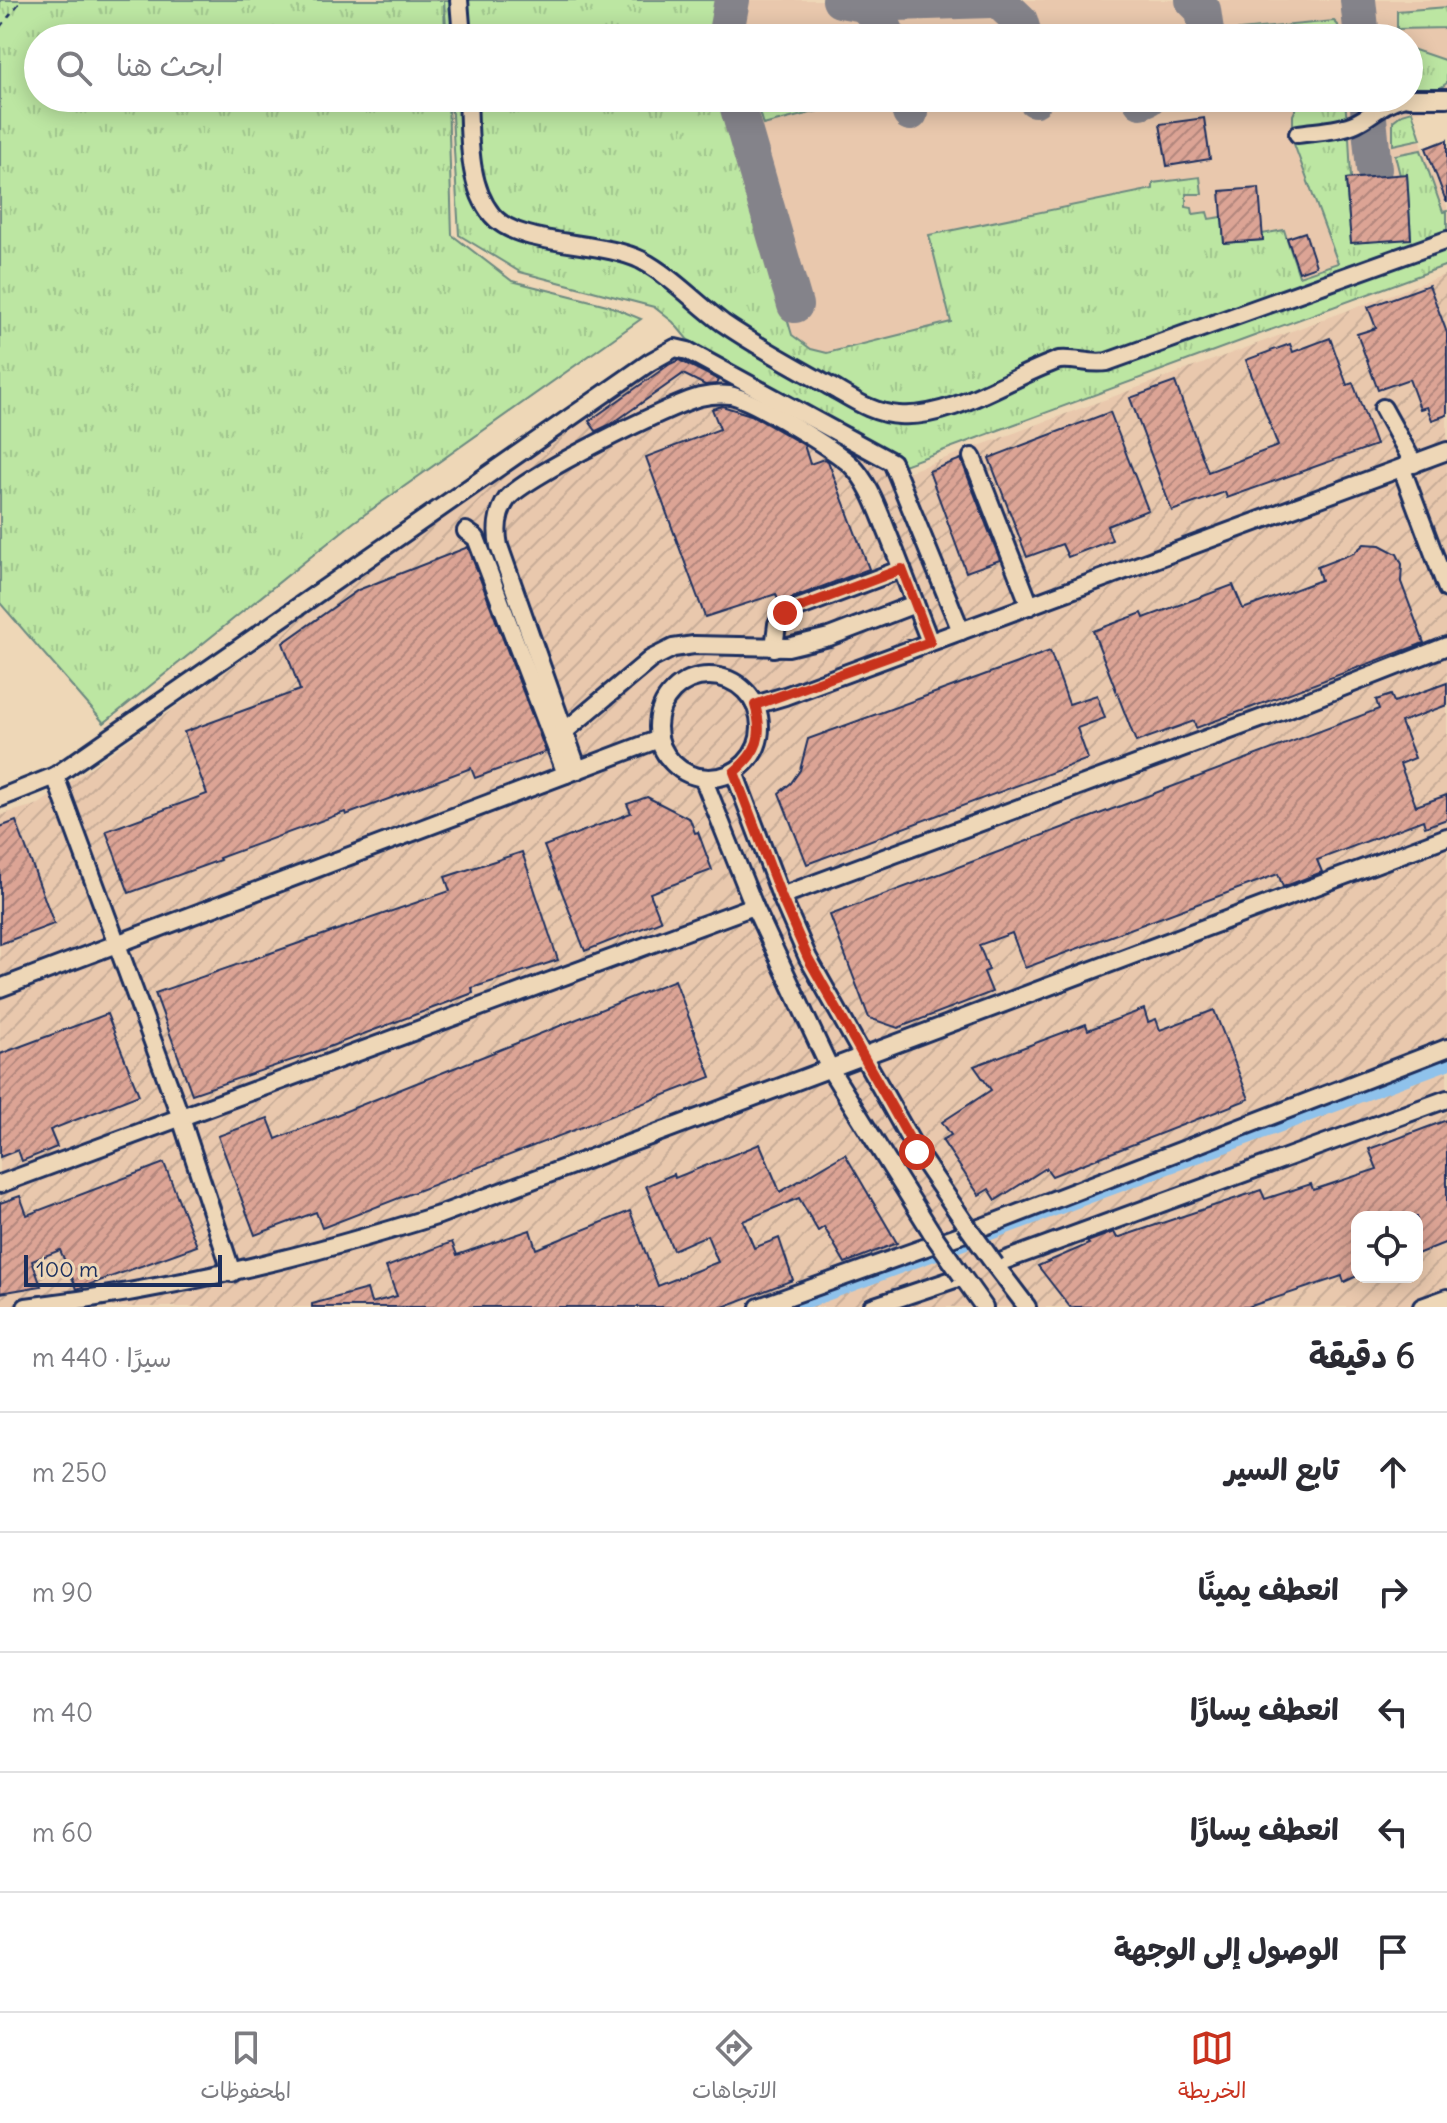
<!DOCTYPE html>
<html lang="ar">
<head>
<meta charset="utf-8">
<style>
  body { margin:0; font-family:Delius,"Playpen Sans Arabic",sans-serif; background:#f7f7f7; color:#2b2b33; direction:rtl }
  .controls { position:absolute; right:24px; bottom:24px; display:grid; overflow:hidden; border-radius:16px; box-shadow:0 4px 20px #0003 }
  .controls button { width:72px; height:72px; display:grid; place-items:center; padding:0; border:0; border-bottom:2px solid #e1e1e2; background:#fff; color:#2b2b33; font:40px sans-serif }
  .scale { position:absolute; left:24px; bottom:20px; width:198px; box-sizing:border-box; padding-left:8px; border:4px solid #1b2f5e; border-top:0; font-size:22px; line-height:28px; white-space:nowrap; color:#1b2f5e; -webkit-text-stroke:6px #eed7b7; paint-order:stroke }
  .stop { position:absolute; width:24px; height:24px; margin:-18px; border:6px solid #c8321e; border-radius:50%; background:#fff }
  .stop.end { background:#c8321e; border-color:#fff; box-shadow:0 2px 8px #0008 }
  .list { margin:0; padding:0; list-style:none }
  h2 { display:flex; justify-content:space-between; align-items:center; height:104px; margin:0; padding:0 32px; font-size:34px }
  h2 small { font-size:26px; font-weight:400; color:#7c7c81 }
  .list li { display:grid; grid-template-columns:52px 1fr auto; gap:24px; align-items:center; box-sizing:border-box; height:120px; padding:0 32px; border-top:2px solid #e1e1e2 }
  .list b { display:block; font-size:30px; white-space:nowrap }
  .list em { font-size:26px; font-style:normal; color:#7c7c81 }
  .icon { flex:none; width:44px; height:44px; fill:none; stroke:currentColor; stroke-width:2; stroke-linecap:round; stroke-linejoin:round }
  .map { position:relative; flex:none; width:1447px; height:1307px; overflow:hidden; direction:ltr }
  .search { position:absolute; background:#fff; box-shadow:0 4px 20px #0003; left:24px; right:24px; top:24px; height:88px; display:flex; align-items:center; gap:20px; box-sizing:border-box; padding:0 28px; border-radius:44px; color:#7c7c81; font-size:30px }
  .sheet { height:704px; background:#fff }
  nav { display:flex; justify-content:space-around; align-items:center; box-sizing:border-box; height:112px; border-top:2px solid #e1e1e2; background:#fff; font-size:22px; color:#7c7c81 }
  nav a { display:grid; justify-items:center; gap:4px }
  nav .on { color:#c8321e }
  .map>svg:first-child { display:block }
</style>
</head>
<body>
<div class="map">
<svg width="1447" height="1307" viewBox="0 0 1447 1307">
  <defs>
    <pattern id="industrial-furrows" width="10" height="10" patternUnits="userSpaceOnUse" patternTransform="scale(2)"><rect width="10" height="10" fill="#e9c8ad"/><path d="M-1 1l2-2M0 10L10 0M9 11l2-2" fill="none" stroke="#c7ac97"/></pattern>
    <pattern id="grass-tufts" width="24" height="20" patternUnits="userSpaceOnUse" patternTransform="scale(2)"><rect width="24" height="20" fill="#bce6a2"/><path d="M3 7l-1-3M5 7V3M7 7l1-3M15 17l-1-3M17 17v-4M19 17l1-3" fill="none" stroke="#a1c68e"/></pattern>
    <pattern id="building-hatch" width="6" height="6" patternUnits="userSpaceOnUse" patternTransform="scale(2)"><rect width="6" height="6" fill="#dca495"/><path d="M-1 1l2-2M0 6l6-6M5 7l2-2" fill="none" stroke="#b2867d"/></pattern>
  </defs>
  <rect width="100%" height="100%" fill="#eed7b7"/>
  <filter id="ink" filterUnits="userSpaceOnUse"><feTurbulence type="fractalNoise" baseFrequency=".0125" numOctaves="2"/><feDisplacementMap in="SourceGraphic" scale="16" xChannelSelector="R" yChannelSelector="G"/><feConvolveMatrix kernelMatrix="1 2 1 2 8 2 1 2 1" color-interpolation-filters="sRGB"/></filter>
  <g filter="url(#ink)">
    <path fill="#e9c8ad" d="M445,0H1447V109L1413,111L1424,151L1447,206V245L911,420L451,98H1409V38H447Z"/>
    <path fill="url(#industrial-furrows)" fill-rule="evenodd" d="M1447,274V1307H0V815L39,804L678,351L905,473ZM1357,1217H1417V1277H1357Z"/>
    <g fill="url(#grass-tufts)" stroke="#6c8a80" stroke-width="2">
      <path d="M0,0H719L714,38H447L444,1L445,38H38V98H448L452,235L512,281L607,305L641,319L354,522L104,723L0,603Z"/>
      <path d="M1447,7V28L1397,29V11Z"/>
      <path d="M1334,21L1338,25L1340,38H1246L1239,30Z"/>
      <path d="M1409,48L1447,61V83L1437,90L1409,91Z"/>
      <path d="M451,98H723L792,335L811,349L827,353L951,322L929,235L1153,189V183L1200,177L1202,194H1186V207L1192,208L1193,214L1207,212L1209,219L1222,217L1224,243L1262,240V234L1284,230L1299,276L1338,263L1294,144L1349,137L1351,178L1346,179L1351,243L1411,238L1407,175H1400L1395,155L1421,150L1443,212L1447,211V265L901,466L687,339L673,322L654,307L520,272L459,235Z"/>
      <path d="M755,98H870L763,125Z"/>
      <path d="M916,98H1026V100L920,111Z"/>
      <path d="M1301,98H1345L1347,126L1293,130V115Z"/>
      <path d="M1412,111L1421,139L1393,145V121L1402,114Z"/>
    </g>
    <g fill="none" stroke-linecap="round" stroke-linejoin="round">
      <path stroke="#8fc2eb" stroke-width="14" d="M791,1307L1447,1063"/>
      <g stroke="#84838a" stroke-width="36">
        <path d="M840,0L864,4L991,0"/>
        <path d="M998,0L1020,21L1025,38"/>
        <path d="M1193,0L1203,10L1207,38"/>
        <path d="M1358,0L1362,38"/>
        <path d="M864,4L881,21L889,38"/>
        <path d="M725,38L732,0"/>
        <path d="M735,98L795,305"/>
        <path d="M906,98L910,113"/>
        <path d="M1035,98V99"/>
        <path d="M1367,98L1374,169"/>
        <path d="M1141,101L1148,98"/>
      </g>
    </g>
    <g fill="url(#building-hatch)" stroke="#1b2f5e" stroke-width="2">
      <path d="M1204,118L1210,159L1167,166L1160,124Z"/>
      <path d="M1447,140V201H1446L1426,148Z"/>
      <path d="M1407,174L1411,239L1351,243L1346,179Z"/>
      <path d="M1259,188L1263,240L1224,243L1220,191Z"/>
      <path d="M1305,232L1316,266L1299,272L1287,238Z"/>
      <path d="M1429,285L1447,333V415L1432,420L1427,407L1420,409L1409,379L1378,390L1357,334L1376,328L1368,307Z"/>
      <path d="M1330,338L1347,385L1353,383L1376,445L1227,498L1225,492L1172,511L1130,398L1175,382L1208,472L1278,446L1246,360L1290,344L1293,352Z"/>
      <path d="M679,360L719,380L717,384L705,385L683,374L613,423L596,431L589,421L670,364Z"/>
      <path d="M722,406L751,415L804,445L810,464L824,459L828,461L869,569L779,603L776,594L705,617L646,457L720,429L712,409Z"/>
      <path d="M1110,412L1148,510L1107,526L1112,540L1068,557L1062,544L1027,557L989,458Z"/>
      <path d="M961,459L1000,560L966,572L929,471Z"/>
      <path d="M1364,544L1380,545L1397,554L1402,564L1401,582L1424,643L1196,728L1194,721L1136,742L1093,631L1142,613L1144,618L1233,585L1243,609L1321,580L1317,567L1354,553Z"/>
      <path d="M468,547L546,752L475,778L471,768L346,815L345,812L219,858L220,860L129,893L106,831L207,794L184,732L300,690L283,643L358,590Z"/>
      <path d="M1050,651L1069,704L1097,695L1105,718L1077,728L1088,759L807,864L779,793L791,783L800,770L808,739Z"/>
      <path d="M1447,683V705L1401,722L1415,758L1400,764L1416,806L1447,795V819L1425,827L1423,820L1317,860L1322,872L1283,887L1278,874L1025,968L1012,933L979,945L989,970L984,972L992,992L898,1028L869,1018L830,915L1379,709L1376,700L1391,695L1394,702Z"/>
      <path d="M647,797L690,819L695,833L698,832L712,870L650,893L661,921L585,951L544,846L631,813L627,804Z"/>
      <path d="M16,821L54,924L0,944V827Z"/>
      <path d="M522,852L558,960L472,988L473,993L310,1054L192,1094L155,993L450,891L445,877Z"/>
      <path d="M675,980L711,1077L322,1228L316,1212L255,1235L218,1136L268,1118L276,1139Z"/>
      <path d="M1144,1009L1148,1022L1156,1019L1160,1030L1214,1010L1249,1099L1052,1176L1046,1168L996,1200L989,1189L979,1195L942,1140L951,1135L942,1122L991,1090L974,1066L1086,1024L1088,1030Z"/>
      <path d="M107,1014L139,1095L50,1130L57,1147L22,1161L18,1150L0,1157V1054Z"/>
      <path d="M1447,1120V1242L1417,1254V1217H1357V1276L1344,1282L1342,1276L1248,1307H1070L1038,1266L1089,1244L1087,1242L1114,1232L1117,1238L1261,1190L1265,1199L1311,1184L1313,1190L1377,1169L1369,1149Z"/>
      <path d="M760,1144L780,1192L845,1154L897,1243L845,1263L824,1227L818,1231L799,1198L743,1221L754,1248L779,1238L793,1280L723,1307H312V1304L367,1289L371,1303L397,1296L386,1267L452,1242L457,1255L530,1230L536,1249L630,1211L658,1286L718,1262L707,1235L673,1250L646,1186L674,1174L675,1178Z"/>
      <path d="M164,1163L197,1246L77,1289L60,1250L32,1261L41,1286L0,1293V1203L20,1196L27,1215Z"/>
    </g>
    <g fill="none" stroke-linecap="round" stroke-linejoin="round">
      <defs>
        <g id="minor">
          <path d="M459,0L462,38"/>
          <path d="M468,98C470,135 467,185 492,215C518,247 601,240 641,260C671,276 696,303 723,323C758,347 795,367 833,388C854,400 874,414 899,415C953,419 1009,377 1059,360C1075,358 1090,365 1107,362L1447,240"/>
          <path d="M1409,98H1447"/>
          <path d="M1298,134C1317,131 1339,131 1356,123C1373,115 1383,102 1402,98"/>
          <path d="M1383,408L1414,464"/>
          <path d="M972,457L1030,606"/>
          <path d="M1402,469L1447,589"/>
          <path d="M466,531L476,538L566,774"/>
          <path d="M774,648L777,624L782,614L902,569"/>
          <circle cx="709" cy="727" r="51"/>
          <path d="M755,705L785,696L1447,451"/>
          <path d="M565,731L651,659L673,648L694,645L788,647L829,637L915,604"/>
          <path d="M578,770L499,546C496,531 497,513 507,499C524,477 669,405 700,397C709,395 720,394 730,395C752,399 834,449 851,465C868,481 877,507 886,529C901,566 915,604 930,642"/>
          <path d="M734,772L781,896L808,958L917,1152L965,1223"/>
          <path d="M55,776L650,362L675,348L688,351L892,462L961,631"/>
          <path d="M703,778L754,906L830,1069L932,1233"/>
          <path d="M0,798L55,776L181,1118L232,1273"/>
          <path d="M781,896L1287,709L1447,646"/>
          <path d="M0,988L659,739"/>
          <path d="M0,1184L754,906"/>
          <path d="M1003,1261L1447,1099"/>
          <path d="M995,1265L1027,1307"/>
          <path d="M962,1276L984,1307"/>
          <path d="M26,1307C169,1290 302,1258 439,1215L1447,837"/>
          <path d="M759,1307L996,1222L1447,1048"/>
          <path d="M872,1307L955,1279"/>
          <path d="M1422,1307L1447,1298"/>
        </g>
      </defs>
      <use href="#minor" stroke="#1b2f5e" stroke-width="22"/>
      <path stroke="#1b2f5e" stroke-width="2" stroke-dasharray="6 6" stroke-linecap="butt" d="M0,27L22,0"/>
      <use href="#minor" stroke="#eed7b7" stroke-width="16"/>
      <defs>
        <g id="minor-bridge">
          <path d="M965,1223L995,1265"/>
          <path d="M932,1233L962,1276"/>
        </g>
      </defs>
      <use href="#minor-bridge" stroke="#1b2f5e" stroke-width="22" stroke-linecap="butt"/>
      <use href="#minor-bridge" stroke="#eed7b7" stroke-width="16"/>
    </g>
  </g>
  <g fill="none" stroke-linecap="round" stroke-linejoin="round" filter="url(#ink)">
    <path stroke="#c8321e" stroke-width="10" d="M785,613L902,569L930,642L755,705C764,736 758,752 734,772L781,896L808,958L917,1152"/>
  </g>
</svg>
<div class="controls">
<button><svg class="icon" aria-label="locate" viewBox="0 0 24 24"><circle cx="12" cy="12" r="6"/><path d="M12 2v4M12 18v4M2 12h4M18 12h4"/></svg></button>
</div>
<div class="scale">100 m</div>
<div class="stop" style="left:917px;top:1152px"></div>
<div class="stop end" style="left:785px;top:613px"></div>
<div class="search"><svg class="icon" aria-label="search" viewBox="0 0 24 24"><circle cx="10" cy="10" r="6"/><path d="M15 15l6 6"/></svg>ابحث هنا</div>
</div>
<section class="sheet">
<h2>6 دقيقة<small>سيرًا · 440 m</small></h2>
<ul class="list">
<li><svg class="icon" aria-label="ahead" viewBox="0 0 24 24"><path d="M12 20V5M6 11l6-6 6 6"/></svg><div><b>تابع السير</b></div><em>250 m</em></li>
<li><svg class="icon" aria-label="right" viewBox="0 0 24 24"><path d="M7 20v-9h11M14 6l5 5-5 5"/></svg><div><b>انعطف يمينًا</b></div><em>90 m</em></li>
<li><svg class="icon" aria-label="left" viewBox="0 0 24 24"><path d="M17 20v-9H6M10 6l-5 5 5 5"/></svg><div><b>انعطف يسارًا</b></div><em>40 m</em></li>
<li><svg class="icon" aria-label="left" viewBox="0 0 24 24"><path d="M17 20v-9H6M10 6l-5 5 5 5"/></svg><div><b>انعطف يسارًا</b></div><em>60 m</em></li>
<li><svg class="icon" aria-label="arrive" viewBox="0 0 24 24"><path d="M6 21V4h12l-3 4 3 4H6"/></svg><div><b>الوصول إلى الوجهة</b></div></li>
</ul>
</section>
<nav>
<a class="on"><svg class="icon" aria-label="map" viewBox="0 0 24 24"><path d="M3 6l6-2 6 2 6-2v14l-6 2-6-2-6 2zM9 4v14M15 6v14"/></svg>الخريطة</a>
<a><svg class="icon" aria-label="directions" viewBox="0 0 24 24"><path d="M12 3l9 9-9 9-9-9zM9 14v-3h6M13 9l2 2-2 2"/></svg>الاتجاهات</a>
<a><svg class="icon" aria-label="saved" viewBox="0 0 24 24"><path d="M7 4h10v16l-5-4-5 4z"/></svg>المحفوظات</a>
</nav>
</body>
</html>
